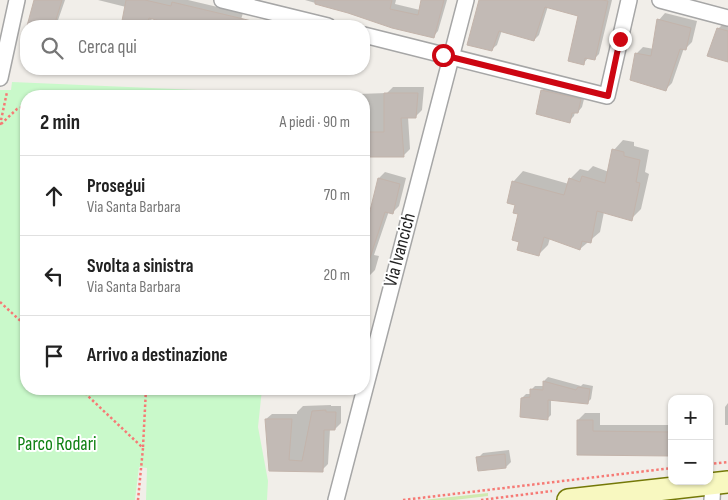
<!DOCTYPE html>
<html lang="it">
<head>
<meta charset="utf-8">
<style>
  body { margin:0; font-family:"Sofia Sans Condensed",sans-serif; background:#f6f6f6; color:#222 }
  .controls { position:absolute; right:15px; bottom:15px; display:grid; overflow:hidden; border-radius:10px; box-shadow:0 1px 4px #0004 }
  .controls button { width:45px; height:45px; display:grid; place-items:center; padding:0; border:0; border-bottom:1px solid #e0e0e0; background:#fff; color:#222; font:25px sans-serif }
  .stop { position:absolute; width:15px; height:15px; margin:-11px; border:4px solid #cd0612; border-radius:50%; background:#fff }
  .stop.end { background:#cd0612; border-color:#fff; box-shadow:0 1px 5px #0008 }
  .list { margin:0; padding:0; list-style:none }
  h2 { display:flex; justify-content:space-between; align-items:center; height:65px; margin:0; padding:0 20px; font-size:21px }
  h2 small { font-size:16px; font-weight:400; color:#767676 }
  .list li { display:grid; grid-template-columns:32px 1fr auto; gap:15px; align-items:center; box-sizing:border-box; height:80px; padding:0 20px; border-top:1px solid #e0e0e0 }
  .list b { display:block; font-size:19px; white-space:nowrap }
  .list p { margin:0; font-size:16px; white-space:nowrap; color:#767676 }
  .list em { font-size:16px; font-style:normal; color:#767676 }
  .icon { flex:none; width:28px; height:28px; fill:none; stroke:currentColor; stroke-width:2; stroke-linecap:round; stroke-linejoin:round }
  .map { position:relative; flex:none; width:728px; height:500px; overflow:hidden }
  .search { position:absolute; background:#fff; box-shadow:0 1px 4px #0004; left:20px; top:20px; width:350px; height:55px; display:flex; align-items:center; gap:12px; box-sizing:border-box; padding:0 18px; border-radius:20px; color:#767676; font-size:19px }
  .panel { position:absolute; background:#fff; box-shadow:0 1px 4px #0004; left:20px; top:90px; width:350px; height:305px; border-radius:20px }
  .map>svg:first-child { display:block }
</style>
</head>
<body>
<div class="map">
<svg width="728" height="500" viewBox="0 0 728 500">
  <rect width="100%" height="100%" fill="#f1eee9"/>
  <path fill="#d0e9b1" d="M488,493V496L454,500H423Z"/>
  <path fill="#c9f9ca" d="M12,82L290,94V96H26V389H262L258,427L268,481L267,500H146L147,468L139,467L135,500H0V90H11Z"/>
  <g fill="#0003">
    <path d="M35,0H65L56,26H28Z"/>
    <path d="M98,0H188L243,13L239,26H181L152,18L150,26H122L126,7Z"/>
    <path d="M305,0H396L395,4L420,10L422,0H447L438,31L433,37Z"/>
    <path d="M496,0H612L599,54L594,59L589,57L583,64L580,15L548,6L539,35L534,40L502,30L497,45L492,49Z"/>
    <path d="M665,13L697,21L692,42L685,49L684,48L672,83L666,89L631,79L637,53L643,47L654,49L659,20Z"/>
    <path d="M723,24L728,25V60L718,29Z"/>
    <path d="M54,69H85L82,72H54Z"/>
    <path d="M547,86L585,95L582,107L578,112H575L574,116L569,121L542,90Z"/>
    <path d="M393,87H424L422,110L415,117H408L410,149L403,156H364V96H355L358,94L387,93Z"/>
    <path d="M623,140L634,142V146L649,150L645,172L649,174L641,209L631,219L604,212L600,232L580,249L550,238L548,245L538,255L520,241L519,213L516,204L509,202L514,181L523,171L569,184L570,179L580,169L588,171L593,166L609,172L614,150Z"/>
    <path d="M385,172L406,178L399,206L393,212L389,211L374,255L379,256L375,270L369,276H367L364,286V214L370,216L379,178Z"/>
    <path d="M548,377L581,386L583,384L593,386L591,399L587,403L551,399V415L547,419L522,398L526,394H532L531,390L535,386H544V381Z"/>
    <path d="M276,389H299L293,394L276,393Z"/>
    <path d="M316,389H333L329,393Z"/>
    <path d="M728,403V425H725V407Z"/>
    <path d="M331,405V406H341V423L335,429H330L328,464L322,470H270L266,419L272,414H297V412L303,406Z"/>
    <path d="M672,412V458H670V454H578V420L585,413H600V425H668V415Z"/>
    <path d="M709,428H712L713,441L709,444Z"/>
    <path d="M509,450L511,462L506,467L478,458L483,453Z"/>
  </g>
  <g fill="#c2bab5" stroke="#c3b4ab">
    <path d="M34,0H62L54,26H27Z"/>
    <path d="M126,0H145L171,6L172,2L256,22L255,26H177L149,18L147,26H121Z"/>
    <path d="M315,0H392L390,9L418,15L421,0H444L434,38L392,28L348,13L315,4Z"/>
    <path d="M479,0H602L608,1L595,60L585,58L584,65L568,61L578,16L545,7L534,41L499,31L492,51L467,45Z"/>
    <path d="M657,19L691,28L686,50L680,49L666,91L630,80L635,53L651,56Z"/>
    <path d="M717,28L728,31V62L707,56Z"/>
    <path d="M541,90L581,99L578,113H572L570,123L536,114Z"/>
    <path d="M384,93H418L416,118H401L404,157H364V132H384Z"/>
    <path d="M612,149L624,152V156L640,160L636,182L640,183L632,221L597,211L591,243L582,241L580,250L544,237L539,256L517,250L519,242L512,240L518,214L513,213L515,205L507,203L512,181L564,195L569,178L580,182L582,176L605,183Z"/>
    <path d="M378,178L400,184L393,214L385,212L366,270L364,269V222L367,223Z"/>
    <path d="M543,381L576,390L578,387L590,389L588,404L548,400V420L520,417L521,398L530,397V389L543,390Z"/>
    <path d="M326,410V412H336L335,430H324L323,472L269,471L265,419H292L289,460L302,461L312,411Z"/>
    <path d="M577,420H593V431L672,432V456L577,455Z"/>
    <path d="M505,454L506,468L478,471L476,457Z"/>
  </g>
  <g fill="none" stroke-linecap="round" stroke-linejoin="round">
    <defs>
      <g id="street">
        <path d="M222,0L328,26"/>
        <path d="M660,0L728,18"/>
        <path d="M364,35L607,96L629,0"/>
        <path d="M0,78L17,0"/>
        <path d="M336,500L466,0"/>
        <path d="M712,500L713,483"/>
      </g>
      <path id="secondary" d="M568,500L728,482"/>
    </defs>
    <use href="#street" stroke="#a6a6a6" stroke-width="18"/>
    <use href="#secondary" stroke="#747908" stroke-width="24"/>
    <g stroke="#f67a75" stroke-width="2.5" stroke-dasharray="2.5 2.5" stroke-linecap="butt">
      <path d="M1,124L17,109L26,106"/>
      <path d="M0,125L7,92"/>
      <path d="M0,302L26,326"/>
      <path d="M82,389L90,398L143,448L138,500"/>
      <path d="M143,447L146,389"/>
      <path d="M709,464L728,462"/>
      <path d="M403,500L672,468"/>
      <path d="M481,500L552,491"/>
    </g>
    <use href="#street" stroke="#fff" stroke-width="15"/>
    <use href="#secondary" stroke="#f8f8c0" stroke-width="21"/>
  </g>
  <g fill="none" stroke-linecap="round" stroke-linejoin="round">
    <path stroke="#cd0612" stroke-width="6" d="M443,55L608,96L620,39"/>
  </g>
  <g text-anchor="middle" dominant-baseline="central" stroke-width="4" stroke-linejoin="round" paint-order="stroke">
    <g font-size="19" fill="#222" stroke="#fff">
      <text transform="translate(400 250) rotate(-75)">Via Ivancich</text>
    </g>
    <g font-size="19" fill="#0f8012" stroke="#fff">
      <text x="57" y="444">Parco Rodari</text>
    </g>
  </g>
</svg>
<div class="controls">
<button>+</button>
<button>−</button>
</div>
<div class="stop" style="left:443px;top:55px"></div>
<div class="stop end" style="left:620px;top:39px"></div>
<div class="search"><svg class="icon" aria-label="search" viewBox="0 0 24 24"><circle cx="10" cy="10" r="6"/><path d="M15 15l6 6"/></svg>Cerca qui</div>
<section class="panel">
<h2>2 min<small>A piedi · 90 m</small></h2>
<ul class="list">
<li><svg class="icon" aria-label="ahead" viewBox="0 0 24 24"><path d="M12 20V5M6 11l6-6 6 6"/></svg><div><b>Prosegui</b><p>Via Santa Barbara</p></div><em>70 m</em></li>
<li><svg class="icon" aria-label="left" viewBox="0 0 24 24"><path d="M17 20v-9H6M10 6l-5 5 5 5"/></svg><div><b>Svolta a sinistra</b><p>Via Santa Barbara</p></div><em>20 m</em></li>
<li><svg class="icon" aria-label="arrive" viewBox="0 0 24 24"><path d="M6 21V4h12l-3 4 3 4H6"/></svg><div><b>Arrivo a destinazione</b></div></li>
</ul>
</section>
</div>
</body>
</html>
